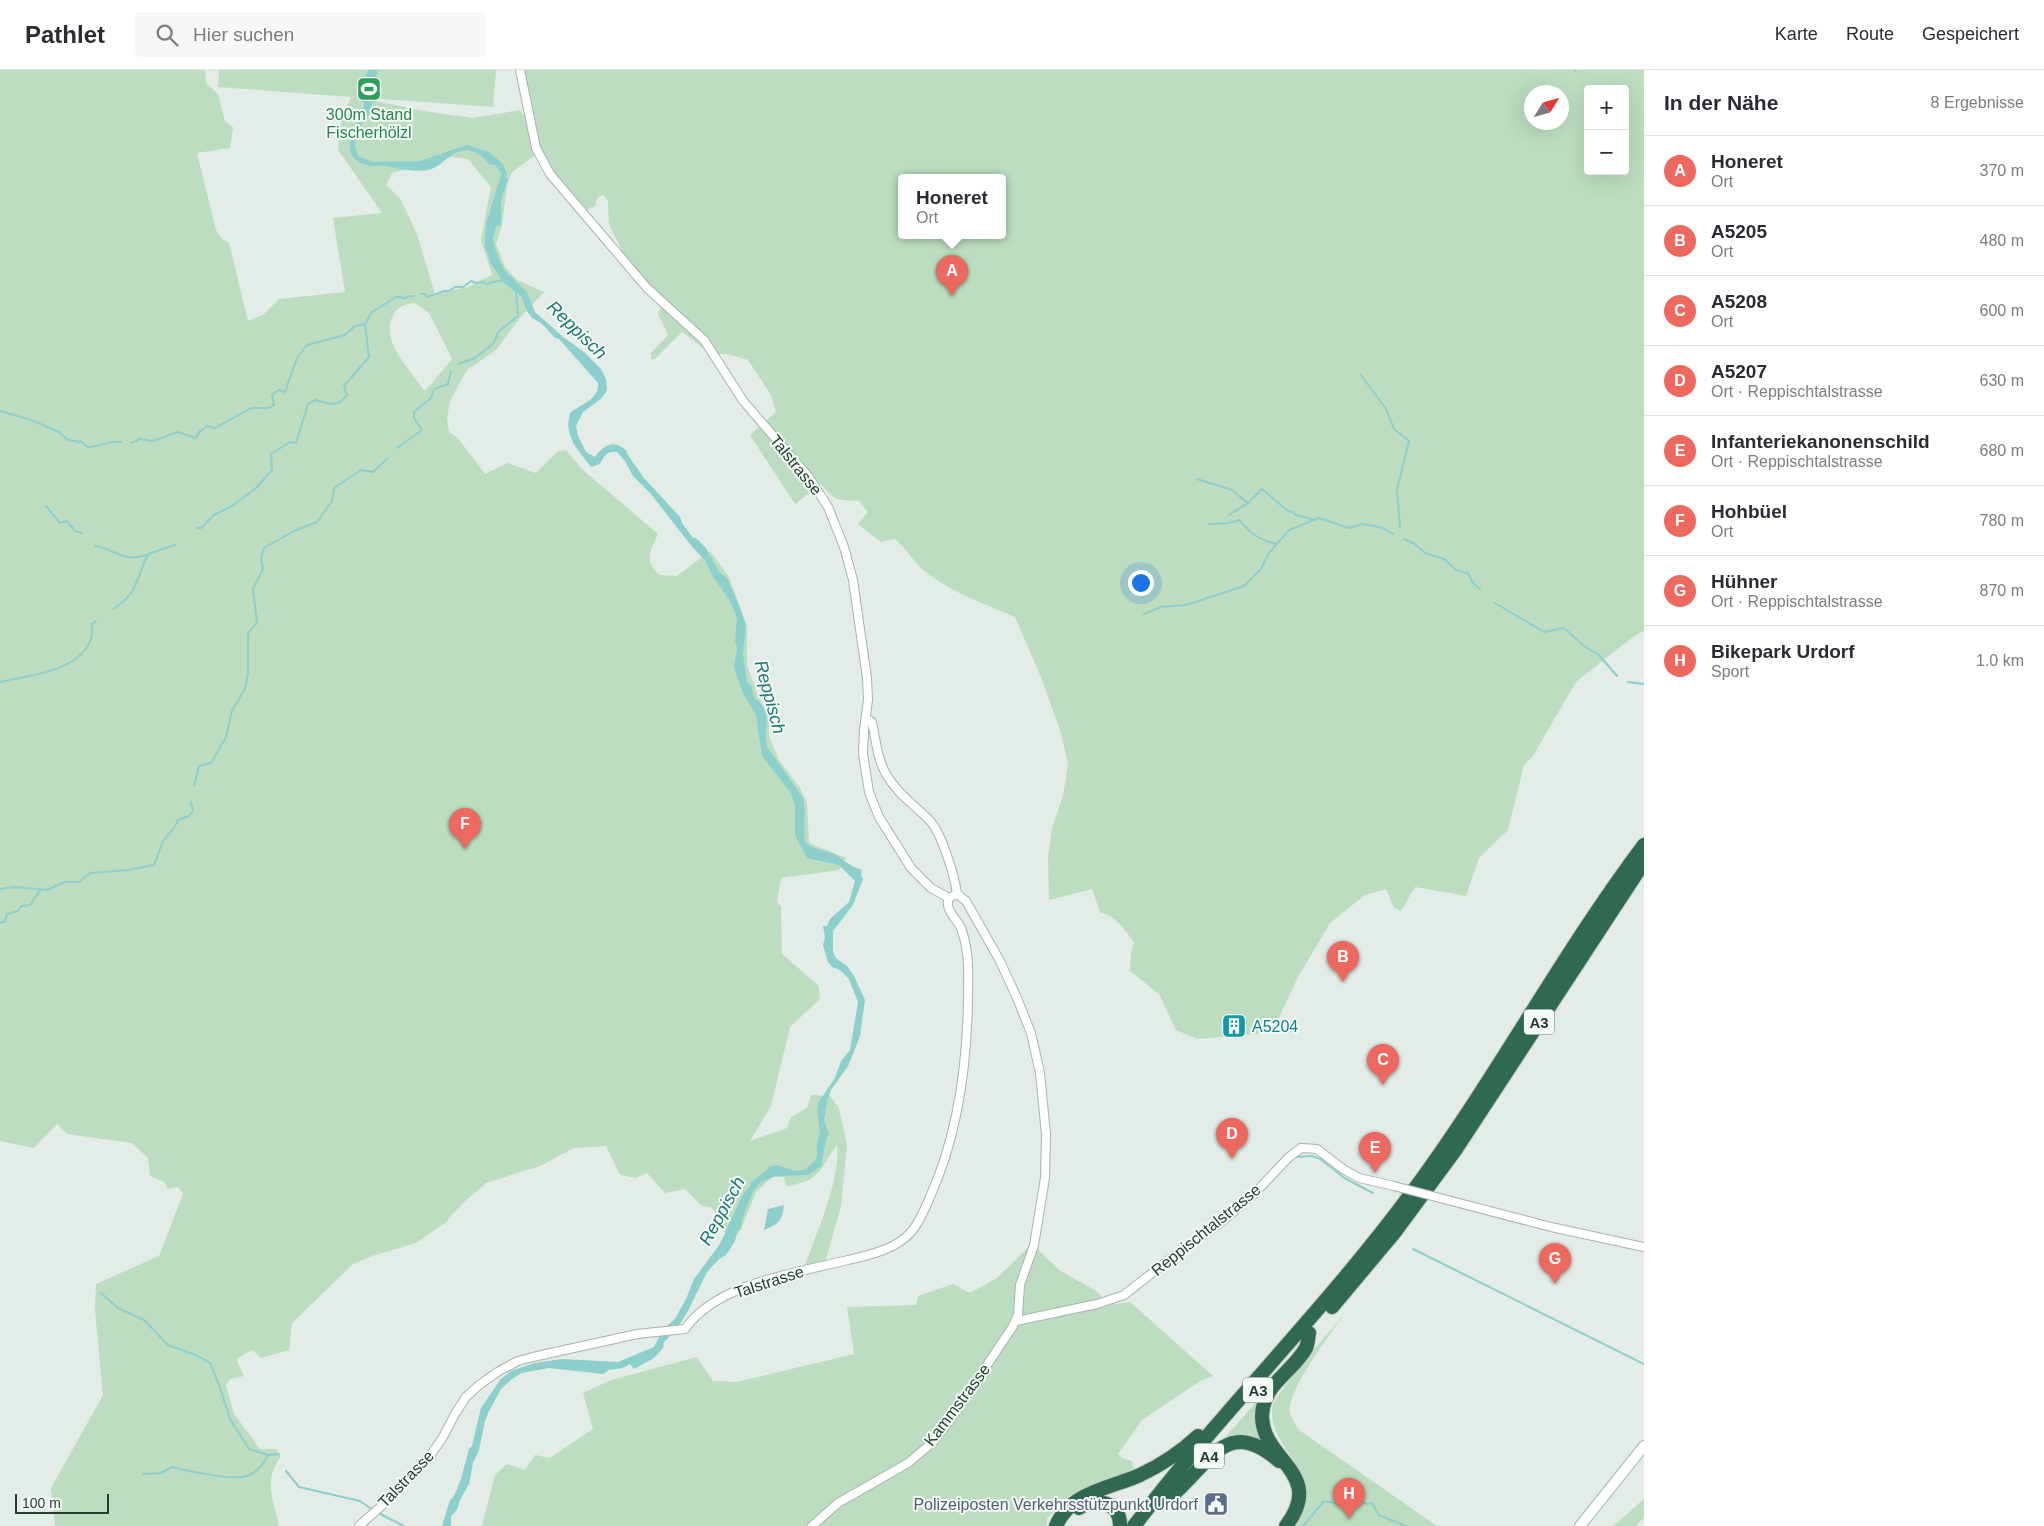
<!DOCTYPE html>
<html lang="de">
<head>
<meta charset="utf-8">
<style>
  body { margin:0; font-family:Helvetica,sans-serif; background:#f7f7f7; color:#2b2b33 }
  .controls { position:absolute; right:15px; top:15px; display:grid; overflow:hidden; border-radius:5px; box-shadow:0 5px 20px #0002 }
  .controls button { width:45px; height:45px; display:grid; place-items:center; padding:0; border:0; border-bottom:1px solid #e1e1e2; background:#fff; color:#2b2b33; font:25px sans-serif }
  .compass { position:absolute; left:1524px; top:15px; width:45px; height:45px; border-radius:50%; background:#fff; box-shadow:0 5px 20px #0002; rotate:53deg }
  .scale { position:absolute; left:15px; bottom:12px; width:94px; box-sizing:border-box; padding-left:5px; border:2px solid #233d31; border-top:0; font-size:14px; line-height:18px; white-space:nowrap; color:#233d31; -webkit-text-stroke:4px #f3f9f5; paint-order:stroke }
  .you { position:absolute; left:1140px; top:512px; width:18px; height:18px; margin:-12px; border:4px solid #fff; border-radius:50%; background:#1a73e8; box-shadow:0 0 0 8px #1a73e833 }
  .badge { display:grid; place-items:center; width:32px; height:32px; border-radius:50%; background:#ed6960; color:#fff; font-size:16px; font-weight:700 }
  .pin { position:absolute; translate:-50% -41px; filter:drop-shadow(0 1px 2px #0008) }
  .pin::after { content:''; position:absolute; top:26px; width:18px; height:15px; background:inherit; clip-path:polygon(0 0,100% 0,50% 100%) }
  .popup { position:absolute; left:898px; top:104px; width:108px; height:65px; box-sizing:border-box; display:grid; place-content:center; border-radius:5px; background:#fff; filter:drop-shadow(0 1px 4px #0005); font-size:16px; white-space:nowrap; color:#7c7c81 }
  .popup b { font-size:19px; color:#2b2b33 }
  .popup::after { content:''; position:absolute; left:50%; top:100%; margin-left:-10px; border:10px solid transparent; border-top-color:#fff }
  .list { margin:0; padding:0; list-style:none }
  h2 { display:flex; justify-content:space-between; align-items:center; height:65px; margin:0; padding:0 20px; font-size:21px }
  h2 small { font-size:16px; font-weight:400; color:#7c7c81 }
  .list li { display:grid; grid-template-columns:32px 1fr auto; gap:15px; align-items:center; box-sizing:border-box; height:70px; padding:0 20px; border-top:1px solid #e1e1e2 }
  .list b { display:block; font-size:19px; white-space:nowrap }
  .list p { margin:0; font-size:16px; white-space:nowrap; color:#7c7c81 }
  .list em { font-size:16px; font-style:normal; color:#7c7c81 }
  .icon { flex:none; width:28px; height:28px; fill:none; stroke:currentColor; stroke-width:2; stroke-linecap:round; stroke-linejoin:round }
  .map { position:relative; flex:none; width:1644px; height:1456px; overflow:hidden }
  header { display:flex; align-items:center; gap:30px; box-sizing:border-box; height:70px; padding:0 25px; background:#fff; border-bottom:1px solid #e1e1e2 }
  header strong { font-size:24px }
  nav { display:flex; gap:28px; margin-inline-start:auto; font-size:18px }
  .search { width:350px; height:45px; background:#f7f7f7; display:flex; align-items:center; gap:12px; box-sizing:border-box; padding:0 18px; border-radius:5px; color:#7c7c81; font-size:19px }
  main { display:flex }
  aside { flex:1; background:#fff }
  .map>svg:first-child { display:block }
</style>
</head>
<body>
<header>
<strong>Pathlet</strong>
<div class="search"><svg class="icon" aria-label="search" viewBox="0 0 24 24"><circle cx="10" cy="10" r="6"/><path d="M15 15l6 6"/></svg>Hier suchen</div>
<nav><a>Karte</a><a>Route</a><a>Gespeichert</a></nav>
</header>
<main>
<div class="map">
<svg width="1644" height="1456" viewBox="0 0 1644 1456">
  <rect width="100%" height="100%" fill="#e3ece6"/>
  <g fill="#bcddbf" fill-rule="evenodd">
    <path d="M0,0H205L206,13L218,24L225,51L233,57L230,78L197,83L216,160L222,169L229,173L248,251L264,244L279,229L345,222L333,148L382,143L338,80L341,53L351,27L218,17L219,0H496L493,37L357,27L423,41L473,48L520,40L523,45L531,41L522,0H1644V561L1634,566L1576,612L1533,686L1524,695L1508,760L1479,788L1466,826L1415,817L1401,841L1394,838L1386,819L1365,825L1330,853L1298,907L1276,954L1257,964L1197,969L1176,960L1159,924L1130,901L1131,883L1134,872C1124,859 1116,846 1100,842L1092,819L1049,830L1048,787L1052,758L1063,726L1068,694L1061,663L1041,607L1015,547C986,534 952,523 927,503C915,494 907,479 895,469L881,472L858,454L868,442L859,431C838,430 834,431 821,414L795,434L750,365L776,342L771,325L748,290L728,284H711L682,262L655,289H651V283L668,265L658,244L665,232L621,185L623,183L609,154L608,131L603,125L598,127L595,136L587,140L560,109H557L546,92L534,86L512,102L507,114L502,155L496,174L505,197L517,210L544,222L519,249L496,280L467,300L450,331L447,348L449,362L457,367L485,404L507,393L536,403L558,381L566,380L582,399L658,464C650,482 643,490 660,505L677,506L710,481L729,507L747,557V595L757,623L769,647V667L779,690L800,718L807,733L809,773L846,788L839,800L781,808L777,832L781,837L782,884L819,916L820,929L790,957L771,1036L750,1071L787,1058L791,1047L807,1038L811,1025L830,1026L839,1038L847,1075L841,1136L825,1193L804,1198C816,1164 841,1109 837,1075C819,1100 821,1111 786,1116L784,1107H772L756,1122L741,1159L734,1170L723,1161L721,1150L711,1137L702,1136L685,1119L665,1123L647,1103L636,1108L620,1105L606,1076L574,1078L540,1096L486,1113L464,1132L446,1152L416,1173L372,1186L353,1194L292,1253L289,1280L261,1288L252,1280L236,1289L244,1306L230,1309L226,1315L234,1344L260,1379H276L281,1386C263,1412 273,1427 279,1456H55L51,1418L103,1325L95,1240L96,1214L159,1186L183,1124L178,1117L168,1119L164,1112L150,1106L148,1088L132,1073L67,1064L57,1054L34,1078L0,1071ZM1588,19H1625V101H1588ZM1532,22H1562V52H1532ZM451,87L468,89L491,117L481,170L492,205L468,217L435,224L417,164L400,128L386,115L392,103ZM902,107H1002V165H902ZM415,233L429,243L452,289L425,321C417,311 395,283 392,272C386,252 393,234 415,233Z"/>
    <path d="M1032,1174L1059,1200L1096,1221L1109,1235L1130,1232L1213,1306L1200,1311L1142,1350L1118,1384L1122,1388L1132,1391L1134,1399L1066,1428L1047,1449V1456H482L495,1405L507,1394L525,1400L535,1385L550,1388L593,1359L583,1323L611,1310L697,1287L713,1311L737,1312L854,1284L847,1237L916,1235L918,1226L953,1214L970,1223L997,1208Z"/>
    <path d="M1343,1246C1330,1265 1286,1321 1290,1343C1291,1348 1296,1355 1299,1360L1437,1456H1292C1296,1451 1304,1444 1305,1437C1316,1397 1270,1378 1272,1339C1273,1325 1330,1261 1343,1246Z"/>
    <path d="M1258,1330L1269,1379L1222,1371Z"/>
    <path d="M1644,1429V1448L1635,1456H1613Z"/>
  </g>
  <g fill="#8dcfcd">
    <path d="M368,0H377L374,26L370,43L362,53L356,68L355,78L358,86L373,92L420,91L467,75L489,82L503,94L507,104L506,107L508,110L501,130V155L496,156L493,169L496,182L504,200L527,222L535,242L563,267L584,282L601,299L606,309L607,320L602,328L583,342L576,356L578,366L586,382L595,387C604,375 613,369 626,380C629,390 638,397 643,407L680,447L682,453L693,468H696L706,478L719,502L727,508L739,535L746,555L743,584L747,612L752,617L754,628C776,643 761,660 768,678L803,728C806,738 803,758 805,771C807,777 822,780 829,782C841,786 849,797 862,800L861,805L863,809L853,835L833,861V882L836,888L847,896L854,906L865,930L860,966L855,979L848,996L831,1020L827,1031L824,1051L829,1063L826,1071L821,1096L809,1105L776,1106L761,1112L754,1120L746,1138L740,1159L737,1162L735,1171L726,1185L719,1189L707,1202L688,1241L677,1259L664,1272L663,1278L654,1288L634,1299L630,1294L623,1298L609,1300L603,1304L549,1298L522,1303L512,1309L501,1319L489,1341L485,1351L479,1380L473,1393L469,1414L460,1430L457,1440L451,1446V1456H442L450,1430L454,1426L461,1409L469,1379L472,1376L481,1338L500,1310L511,1301L534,1293L562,1289L618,1292L654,1277L659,1267L658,1264L675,1249L686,1229L694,1209L720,1174L743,1124L751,1115L750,1113L771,1096L776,1095L796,1101L804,1100L814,1092L817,1087V1073L820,1063L817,1041L818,1033L835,1008L841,991L850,980L858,932L849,909L840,900L832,897L828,892L823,875L825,867L823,856H827L830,849L849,832L855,811L839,795L807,788L795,765V736L791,723L762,686L756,645L743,623L736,604L734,596L737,578L735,571L737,548L730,531L712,505L705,490L693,478L651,424L633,406L625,391L617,382C607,381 604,386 600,394L591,397L574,375L570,365L568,355L570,343C581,334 600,329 598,313L559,269L555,268L541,253L532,248L527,241L522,227L503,212L490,192L485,176L486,154L501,105V103L495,95H490C485,88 475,80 465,80C450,81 441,98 428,100C413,102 399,99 386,96C379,95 373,97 366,95C339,87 352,62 362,45L361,41L364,38L363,13Z"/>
    <path d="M784,1135C782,1151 779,1154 764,1160L768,1139Z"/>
  </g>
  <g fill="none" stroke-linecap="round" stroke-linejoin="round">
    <g stroke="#8dcfcd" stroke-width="2">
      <path d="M1575,0L1576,2"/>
      <path d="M421,224H425L427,227L444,221H449L455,217H463L471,211L476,213L483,212L486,214L502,210"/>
      <path d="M458,294L475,288L493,274L499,261L518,246L516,221"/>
      <path d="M1361,305L1386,339L1394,359L1409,371L1397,420L1400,457"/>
      <path d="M0,341L31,350L59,362L68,370L82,372L88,377C100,377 109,370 121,372"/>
      <path d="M131,373L140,369L153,371L178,362L196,368L199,362L207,356L215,358L251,338H269L274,335L272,324L279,320L285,322L297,288L307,275L345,265L355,256L365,254L372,242L396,227H401L405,229L408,226H414"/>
      <path d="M397,378L422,360L414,348V342L431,328L434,319L448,314L451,301"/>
      <path d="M1197,409L1232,420L1248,433L1262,419L1288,441L1293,442L1296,445L1315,450"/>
      <path d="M46,436L60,453L67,451L75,461L82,463"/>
      <path d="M1229,445L1248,433"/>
      <path d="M1209,454L1229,453L1239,450C1250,463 1260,471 1277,474"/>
      <path d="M198,458H201L214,445L232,436L256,418L272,400L271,384L290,372L296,373L308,334L316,330C328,334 339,338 347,325L344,316L369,287L365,254"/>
      <path d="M1404,469L1415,474L1425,483L1444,489L1456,500L1468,503L1473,513L1480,519"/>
      <path d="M95,476C117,479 120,493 147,485"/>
      <path d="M1495,533L1544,562L1564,558L1584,576L1599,585L1617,606"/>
      <path d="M113,539C138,524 136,509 148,484L175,475"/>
      <path d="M1144,544L1161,537L1186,535L1244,516L1261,499L1269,483L1289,460L1319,448L1349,458L1362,454L1374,456L1383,458L1393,464"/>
      <path d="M0,612C29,605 79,602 91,569C92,564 92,558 92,554L96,551"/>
      <path d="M1628,612L1644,614"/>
      <path d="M194,716L199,696L211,693L226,667L232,641L245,619L248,604V563L257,553L253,519L263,499L261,489L264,478L294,461L317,452L332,431L334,418L361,400L373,402L388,388"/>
      <path d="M0,819L15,817L47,820L65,812H79L90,803L128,800L154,795L163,771L174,758L178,750L189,746L193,741L191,732"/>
      <path d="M0,853L5,851L7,844L18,841L21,836L30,835L41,819"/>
      <path d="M1295,1087L1312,1086L1320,1089L1346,1109L1373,1123"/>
      <path d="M1413,1179L1644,1294"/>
      <path d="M101,1223L118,1238L144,1250L168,1275L196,1285L210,1293L219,1315L230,1349L249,1379L268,1385L279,1384"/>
      <path d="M286,1401L299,1417L360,1431L373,1440"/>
      <path d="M143,1404L161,1403L172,1397C188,1401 236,1412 250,1405C258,1401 264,1393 268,1385"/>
      <path d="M378,1443L404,1456"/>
      <path d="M1303,1456L1324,1431L1345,1435L1352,1427L1367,1434L1372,1433L1379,1445L1406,1456"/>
    </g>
    <defs>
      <g id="minor">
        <path d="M520,0L536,78L550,104L647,218L704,270L744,332L808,406L828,437L844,477L853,510L867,608L868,630L864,660L863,684L869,722L879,747L911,798L931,818L949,828"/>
        <path d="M866,648L872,652C876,670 877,688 886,704C897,724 916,736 931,752C942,765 955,807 957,824"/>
        <path d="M1436,1127L1551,1157L1644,1177"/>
        <path d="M1016,1251L1097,1234L1124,1225L1175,1185L1220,1153L1253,1125L1289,1087L1301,1078L1317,1079L1343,1099L1359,1108L1394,1116"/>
        <path d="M359,1456L387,1431L432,1383L443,1367L455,1344L466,1327L479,1315L499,1301L518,1291L533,1287L637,1264L685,1259C717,1213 796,1203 848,1190C870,1185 897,1179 912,1161C920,1151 925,1139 930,1127C958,1065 967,996 968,929C968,914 969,898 967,883C966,875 964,866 961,858C956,848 944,839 949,828L957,824"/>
        <path d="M812,1456L838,1433L908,1393L933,1372L950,1350L981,1304L1013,1256L1018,1245L1020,1215L1034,1175L1045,1108L1046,1065L1040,1003L1031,963L1017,928L1000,891L966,831L957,824"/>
      </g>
      <path id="secondary" d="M1580,1456L1644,1376"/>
      <g id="motorway">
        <path d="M1332,1237L1394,1163L1456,1079L1644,792"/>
        <path d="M1162,1433C1168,1428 1175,1423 1180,1418C1214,1385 1231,1349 1279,1391"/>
        <path d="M1079,1438C1095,1426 1121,1432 1120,1456"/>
        <path d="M1056,1456C1070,1422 1111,1418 1140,1405C1161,1395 1181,1382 1198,1366"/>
        <path d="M1134,1456C1222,1341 1325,1240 1411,1124C1495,1011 1560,887 1644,775"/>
        <path d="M1286,1456C1326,1404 1263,1391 1262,1347C1262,1314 1292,1303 1306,1278C1308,1274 1308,1268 1309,1263"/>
      </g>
    </defs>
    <use href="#minor" stroke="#a6b4ac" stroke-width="10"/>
    <use href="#secondary" stroke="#a1b8ac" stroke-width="12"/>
    <use href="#motorway" stroke="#c1c9c5" stroke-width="16"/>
    <use href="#minor" stroke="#fff" stroke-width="8"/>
    <use href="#secondary" stroke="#fff" stroke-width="10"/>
    <use href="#motorway" stroke="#306852" stroke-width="14"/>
    <defs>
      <path id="minor-bridge" d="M1394,1116L1436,1127"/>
    </defs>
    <use href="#minor-bridge" stroke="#a6b4ac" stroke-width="10" stroke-linecap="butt"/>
    <use href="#minor-bridge" stroke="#fff" stroke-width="8"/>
  </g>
  <defs>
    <symbol id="stadium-square" viewBox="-11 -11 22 22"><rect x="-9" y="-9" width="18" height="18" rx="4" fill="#2e9e5b" stroke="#f3f9f5"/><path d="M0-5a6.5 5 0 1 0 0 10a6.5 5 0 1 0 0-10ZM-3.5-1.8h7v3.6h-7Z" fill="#fff"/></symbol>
    <symbol id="building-square" viewBox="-11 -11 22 22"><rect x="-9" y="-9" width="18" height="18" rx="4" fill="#0f9aa8" stroke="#f3f9f5"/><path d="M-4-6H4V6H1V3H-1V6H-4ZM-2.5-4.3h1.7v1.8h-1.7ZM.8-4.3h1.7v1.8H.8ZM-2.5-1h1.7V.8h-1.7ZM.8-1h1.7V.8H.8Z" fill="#fff"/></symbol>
    <symbol id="civic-square" viewBox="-11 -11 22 22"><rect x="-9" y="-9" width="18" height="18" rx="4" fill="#5c6f8a" stroke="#f3f9f5"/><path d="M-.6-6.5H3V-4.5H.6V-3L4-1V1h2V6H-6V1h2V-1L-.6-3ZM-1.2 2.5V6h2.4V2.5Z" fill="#fff"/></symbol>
  </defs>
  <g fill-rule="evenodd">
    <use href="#stadium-square" x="355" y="5" width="28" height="28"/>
    <use href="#building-square" x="1220" y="942" width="28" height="28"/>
    <use href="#civic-square" x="1202" y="1420" width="28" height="28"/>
  </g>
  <g text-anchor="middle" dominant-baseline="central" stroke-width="4" stroke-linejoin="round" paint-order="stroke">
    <g fill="#f3f9f5" stroke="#61756c" stroke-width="1">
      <rect x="1524" y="939.5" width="30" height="25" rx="4"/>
      <rect x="1243" y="1307.5" width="30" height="25" rx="4"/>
      <rect x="1194" y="1373.5" width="30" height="25" rx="4"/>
    </g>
    <g font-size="15" font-weight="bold" fill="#233d31">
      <text x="1539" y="952">A3</text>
      <text x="1258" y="1320">A3</text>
      <text x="1209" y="1386">A4</text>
    </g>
    <g font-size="16" fill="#27864d" stroke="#f3f9f5">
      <text x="369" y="44">300m Stand<tspan x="369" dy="18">Fischerhölzl</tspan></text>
    </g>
    <g font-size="16" fill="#233d31" stroke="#f3f9f5">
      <text transform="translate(796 395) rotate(51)">Talstrasse</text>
      <text transform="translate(1206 1160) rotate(-39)">Reppischtalstrasse</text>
      <text transform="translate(769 1212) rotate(-18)">Talstrasse</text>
      <text transform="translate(957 1335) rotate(-53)">Kammstrasse</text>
      <text transform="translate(406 1409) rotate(-46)">Talstrasse</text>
    </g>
    <g font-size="16" fill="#0d838f" stroke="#f3f9f5" text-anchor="start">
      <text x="1252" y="956">A5204</text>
    </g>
    <g font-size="16" fill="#4e5e75" stroke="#f3f9f5" text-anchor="end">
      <text x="1198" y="1434">Polizeiposten Verkehrsstützpunkt Urdorf</text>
    </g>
    <g font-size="18" font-style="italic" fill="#1f7776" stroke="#f3f9f5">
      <text transform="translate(577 260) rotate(44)">Reppisch</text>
      <text transform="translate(770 627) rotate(75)">Reppisch</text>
      <text transform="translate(722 1141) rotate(-61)">Reppisch</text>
    </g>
  </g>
</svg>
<div class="controls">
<button>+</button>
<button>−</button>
</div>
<svg class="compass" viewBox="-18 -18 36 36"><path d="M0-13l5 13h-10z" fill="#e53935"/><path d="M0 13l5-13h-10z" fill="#7c7c81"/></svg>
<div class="scale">100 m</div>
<div class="you"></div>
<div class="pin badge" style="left:952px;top:226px">A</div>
<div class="popup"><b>Honeret</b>Ort</div>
<div class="pin badge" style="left:1343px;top:912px">B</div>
<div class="pin badge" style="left:1383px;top:1015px">C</div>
<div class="pin badge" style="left:1232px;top:1089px">D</div>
<div class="pin badge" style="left:1375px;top:1103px">E</div>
<div class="pin badge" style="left:465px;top:779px">F</div>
<div class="pin badge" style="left:1555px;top:1214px">G</div>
<div class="pin badge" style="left:1349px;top:1449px">H</div>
</div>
<aside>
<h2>In der Nähe<small>8 Ergebnisse</small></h2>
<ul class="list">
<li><span class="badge">A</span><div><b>Honeret</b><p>Ort</p></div><em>370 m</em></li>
<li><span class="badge">B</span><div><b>A5205</b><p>Ort</p></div><em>480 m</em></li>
<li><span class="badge">C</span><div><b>A5208</b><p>Ort</p></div><em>600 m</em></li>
<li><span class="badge">D</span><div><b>A5207</b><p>Ort · Reppischtalstrasse</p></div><em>630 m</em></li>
<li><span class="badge">E</span><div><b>Infanteriekanonenschild</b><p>Ort · Reppischtalstrasse</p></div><em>680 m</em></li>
<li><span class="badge">F</span><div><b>Hohbüel</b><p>Ort</p></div><em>780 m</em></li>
<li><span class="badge">G</span><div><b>Hühner</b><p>Ort · Reppischtalstrasse</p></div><em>870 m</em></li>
<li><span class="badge">H</span><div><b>Bikepark Urdorf</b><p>Sport</p></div><em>1.0 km</em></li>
</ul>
</aside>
</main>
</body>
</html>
